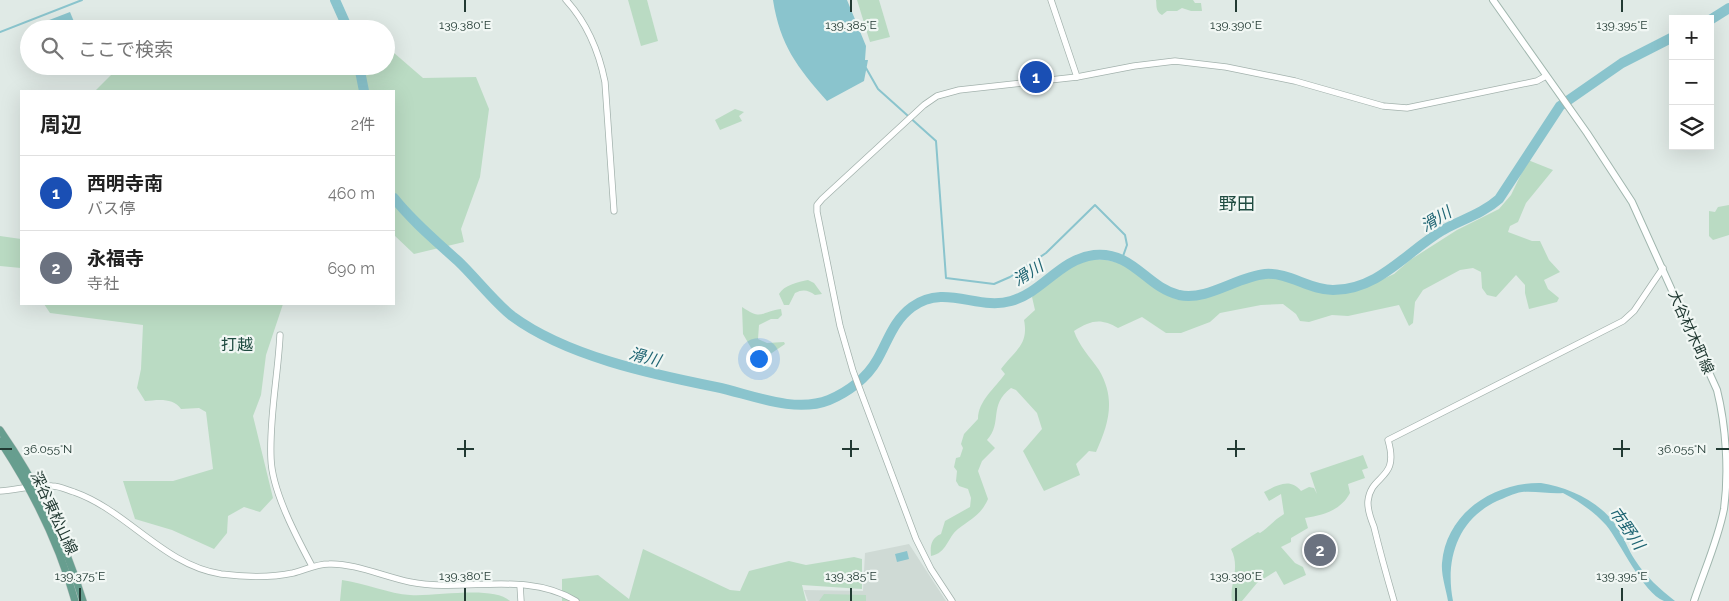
<!DOCTYPE html>
<html lang="ja">
<head>
<meta charset="utf-8">
<style>
  body { margin:0; font-family:Raleway,"Noto Sans JP",sans-serif; background:#f6f6f6; color:#222 }
  .controls { position:absolute; right:15px; top:15px; display:grid; overflow:hidden; border-radius:0px; box-shadow:0 5px 20px #0002 }
  .controls button { width:45px; height:45px; display:grid; place-items:center; padding:0; border:0; border-bottom:1px solid #e0e0e0; background:#fff; color:#222; font:25px sans-serif }
  .you { position:absolute; left:758px; top:358px; width:18px; height:18px; margin:-12px; border:4px solid #fff; border-radius:50%; background:#1a73e8; box-shadow:0 0 0 8px #1a73e833 }
  .badge { display:grid; place-items:center; width:32px; height:32px; border-radius:50%; background:#7c3aed; color:#fff; font-size:16px; font-weight:700 }
  .pin { position:absolute; translate:-50% -50%; border:2px solid #fff; box-shadow:0 1px 5px #0006 }
  .list { margin:0; padding:0; list-style:none }
  h2 { display:flex; justify-content:space-between; align-items:center; height:65px; margin:0; padding:0 20px; font-size:21px }
  h2 small { font-size:16px; font-weight:400; color:#767676 }
  .list li { display:grid; grid-template-columns:32px 1fr auto; gap:15px; align-items:center; box-sizing:border-box; height:75px; padding:0 20px; border-top:1px solid #e0e0e0 }
  .list b { display:block; font-size:19px; white-space:nowrap }
  .list p { margin:0; font-size:16px; white-space:nowrap; color:#767676 }
  .list em { font-size:16px; font-style:normal; color:#767676 }
  .icon { flex:none; width:28px; height:28px; fill:none; stroke:currentColor; stroke-width:2; stroke-linecap:round; stroke-linejoin:round }
  .map { position:relative; flex:none; width:1729px; height:601px; overflow:hidden }
  .search { position:absolute; background:#fff; box-shadow:0 5px 20px #0002; left:20px; top:20px; width:375px; height:55px; display:flex; align-items:center; gap:12px; box-sizing:border-box; padding:0 18px; border-radius:28px; color:#767676; font-size:19px }
  .panel { position:absolute; background:#fff; box-shadow:0 5px 20px #0002; left:20px; top:90px; width:375px; height:215px; border-radius:0px }
  .map>svg:first-child { display:block }
</style>
</head>
<body>
<div class="map">
<svg width="1729" height="601" viewBox="0 0 1729 601">
  <rect width="100%" height="100%" fill="#e0eae6"/>
  <path fill="#cfdad5" d="M909,544L946,601H808L804,590L863,591L865,553Z"/>
  <g fill="#badbc3">
    <path d="M628,0H647L658,41L641,46Z"/>
    <path d="M857,0H879L890,37L870,42Z"/>
    <path d="M1156,0H1193L1195,3H1201L1202,11H1191L1182,8L1177,11H1167L1162,15C1155,11 1157,6 1156,0Z"/>
    <path d="M386,46L423,78L476,77L489,109L480,177L461,229L464,242L414,254L394,235V91H95L120,66H386Z"/>
    <path d="M735,109L744,112L739,116L742,121L720,130L715,120Z"/>
    <path d="M1528,160L1553,170L1526,203L1518,222L1510,226L1508,232L1532,241H1540L1549,260L1560,272L1544,280L1548,289L1559,298L1557,302L1529,309L1525,293V285L1516,275L1496,297L1487,295L1482,288L1481,272L1473,268L1460,270L1423,290L1415,302L1413,323L1409,326L1399,305L1348,316L1332,315L1309,322L1300,321L1296,314L1283,304L1261,305L1220,313L1210,322L1181,333H1166L1142,317L1118,328C1101,318 1091,320 1074,331C1079,346 1090,357 1099,370C1116,399 1109,423 1096,452L1089,451L1076,464L1080,475L1044,491L1023,451L1042,429L1037,413L1016,390L1011,388C988,405 1003,423 987,440L995,448L982,461L978,471L988,499C981,515 971,519 958,529C947,538 947,553 931,556C930,546 931,538 941,534L945,521L970,507L971,498L968,489L959,486L956,481L957,471L954,467L956,458L960,457L963,448L961,444L964,434L978,419C978,401 995,388 1005,374L1001,369C1015,350 1029,345 1024,320L1035,310L1032,297L1047,282L1062,272L1079,262L1091,260H1106L1124,264L1159,288L1187,299L1208,297L1256,279L1273,276L1327,294L1361,289L1394,274L1410,260L1457,230L1499,209L1511,195Z"/>
    <path d="M1729,205V235L1713,240L1709,236V211L1715,212L1718,207Z"/>
    <path d="M0,236L21,239V268L0,266Z"/>
    <path d="M808,280L814,283L822,294L815,295C808,290 803,289 795,293L789,305H784L779,294C784,285 798,282 808,280Z"/>
    <path d="M44,304H283L266,355L261,395L253,416L273,498L260,512L244,507L228,516L227,533L214,549L172,530L135,519L123,481H173L213,469L206,412L199,408L181,409C173,397 157,400 145,401L137,388L141,369L143,325L50,313Z"/>
    <path d="M742,307C763,321 759,312 781,309L782,315L778,319H771L759,325L758,339L767,343L784,342L785,344L763,359L757,358L743,334Z"/>
    <path d="M1363,455L1368,468L1362,470L1365,478L1348,484L1350,493C1341,510 1324,515 1305,518L1308,528L1291,538V542L1281,547L1295,563L1303,567L1306,575L1284,585L1276,571L1257,583L1242,601H1232C1229,584 1241,569 1231,549L1258,532L1260,533C1269,527 1274,520 1284,514L1281,494L1269,501L1264,492C1276,486 1290,477 1301,491L1309,487L1314,488L1317,494L1310,473Z"/>
    <path d="M643,549L730,590L740,591L749,571L789,561L806,565L854,557L862,559V589L802,585L806,601H562V579L598,575L629,599Z"/>
    <path d="M342,580C364,583 390,594 410,595C435,597 492,585 510,601H340Z"/>
    <path d="M824,594L866,595V601H819Z"/>
  </g>
  <g fill="#8ac4cd">
    <path d="M773,0H847L866,46L865,60H868L864,81L827,101C797,67 780,45 773,0Z"/>
    <path d="M70,12L77,29H47L44,22Z"/>
    <path d="M1541,483C1569,487 1602,503 1617,527C1624,537 1628,550 1635,560C1646,577 1660,589 1675,601C1672,601 1667,601 1664,601C1643,593 1620,542 1606,525C1593,511 1580,502 1563,493C1551,494 1536,491 1522,492C1514,493 1505,498 1497,501C1457,520 1445,560 1453,601H1448C1446,589 1441,575 1442,563C1446,513 1494,482 1541,483Z"/>
    <path d="M907,551L909,559L897,562L895,554Z"/>
  </g>
  <g fill="none" stroke-linecap="round" stroke-linejoin="round">
    <g stroke="#8ac4cd" stroke-width="2">
      <path d="M0,32L82,0"/>
      <path d="M866,68L878,89L936,141L946,278L994,284L1010,277L1046,253L1095,205L1125,235L1127,245L1122,259"/>
    </g>
    <g stroke="#8ac4cd" stroke-width="10">
      <path d="M335,0L348,29"/>
      <path d="M1710,20L1729,8"/>
      <path d="M359,66L364,91"/>
      <path d="M394,198C412,221 436,241 458,261C475,277 494,302 512,316C566,356 651,374 716,387C750,394 794,414 829,400C848,392 867,378 877,360C888,341 893,321 912,307C945,283 978,311 1011,301C1043,292 1060,259 1094,255C1133,251 1146,287 1179,295C1208,301 1236,277 1265,274C1289,272 1309,290 1333,290C1379,290 1407,251 1443,230C1463,219 1482,214 1499,199L1560,106L1622,63L1673,37"/>
    </g>
    <defs>
      <g id="tertiary">
        <path d="M566,0C587,23 599,52 605,82L614,211"/>
        <path d="M1051,0L1077,77"/>
        <path d="M280,335C278,376 269,418 271,459C272,491 297,538 312,566"/>
        <path d="M0,491C16,490 38,484 52,486C60,486 67,490 74,492C128,511 163,565 221,574C244,577 270,578 293,573C305,570 316,564 329,564C354,563 385,577 410,582C465,593 526,570 576,601"/>
        <path d="M520,585L521,601"/>
        <path d="M952,601L931,569L916,539L853,371L840,326L817,212V205L822,199L924,105L937,96L959,90L1077,77L1134,66L1175,61L1226,67L1295,81L1383,106L1407,108L1537,81L1546,76"/>
        <path d="M1394,601C1387,577 1380,552 1374,527C1371,519 1367,510 1368,501C1371,473 1400,481 1388,440L1623,321L1634,311L1663,268"/>
      </g>
      <path id="secondary" d="M1493,0L1587,133L1632,202L1717,390C1726,426 1729,472 1724,509C1718,540 1704,571 1694,601"/>
      <g id="primary">
        <path d="M0,430C37,483 64,539 83,601"/>
        <path d="M0,441C33,491 59,543 75,601"/>
      </g>
    </defs>
    <use href="#tertiary" stroke="#a3b2ad" stroke-width="7"/>
    <use href="#secondary" stroke="#a0b6ae" stroke-width="8"/>
    <use href="#primary" stroke="#bdc4c2" stroke-width="8"/>
    <use href="#tertiary" stroke="#fff" stroke-width="5.5"/>
    <use href="#secondary" stroke="#fff" stroke-width="6"/>
    <use href="#primary" stroke="#679e8f" stroke-width="7"/>
  </g>
  <path fill="none" stroke="#223a33" stroke-width="2" d="M465,0V12M851,0V12M1236,0V12M1622,0V12M465,440V457M851,440V457M1236,440V457M1622,440V457M0,449H12M457,449H474M842,449H859M1227,449H1245M1613,449H1630M1716,449H1729M80,588V601M465,588V601M851,588V601M1236,588V601M1622,588V601"/>
  <g text-anchor="middle" dominant-baseline="central" stroke-width="4.5" stroke-linejoin="round" paint-order="stroke">
    <g font-size="15" fill="#223a33" stroke="#f1f7f4">
      <text transform="translate(1691 332) rotate(66)">大谷材木町線</text>
      <text transform="translate(54 513) rotate(65)">深谷東松山線</text>
    </g>
    <g font-size="16" font-style="italic" fill="#1f6573" stroke="#f1f7f4">
      <text transform="translate(1436 219) rotate(-31)">滑川</text>
      <text transform="translate(1028 273) rotate(-32)">滑川</text>
      <text transform="translate(645 357) rotate(15)">滑川</text>
      <text transform="translate(1627 528) rotate(55)">市野川</text>
    </g>
    <g font-size="16" fill="#1f4b40" stroke="#f1f7f4">
      <text x="237" y="344">打越</text>
    </g>
    <g font-size="18" fill="#1f4b40" stroke="#f1f7f4">
      <text x="1237" y="203">野田</text>
    </g>
  </g>
  <g font-size="12" text-anchor="middle" fill="#223a33" stroke="#f1f7f4" stroke-width="4.5" stroke-linejoin="round" paint-order="stroke">
    <text x="465" y="29">139.380°E</text>
    <text x="851" y="29">139.385°E</text>
    <text x="1236" y="29">139.390°E</text>
    <text x="1622" y="29">139.395°E</text>
    <text x="48" y="453">36.055°N</text>
    <text x="1682" y="453">36.055°N</text>
    <text x="80" y="580">139.375°E</text>
    <text x="465" y="580">139.380°E</text>
    <text x="851" y="580">139.385°E</text>
    <text x="1236" y="580">139.390°E</text>
    <text x="1622" y="580">139.395°E</text>
  </g>
</svg>
<div class="controls">
<button>+</button>
<button>−</button>
<button><svg class="icon" aria-label="layers" viewBox="0 0 24 24"><path d="M12 4l9 5-9 5-9-5zM3 14l9 5 9-5"/></svg></button>
</div>
<div class="you"></div>
<div class="pin badge" style="left:1036px;top:77px;background:#1a4fb4">1</div>
<div class="pin badge" style="left:1320px;top:550px;background:#6b7280">2</div>
<div class="search"><svg class="icon" aria-label="search" viewBox="0 0 24 24"><circle cx="10" cy="10" r="6"/><path d="M15 15l6 6"/></svg>ここで検索</div>
<section class="panel">
<h2>周辺<small>2件</small></h2>
<ul class="list">
<li><span class="badge" style="background:#1a4fb4">1</span><div><b>西明寺南</b><p>バス停</p></div><em>460 m</em></li>
<li><span class="badge" style="background:#6b7280">2</span><div><b>永福寺</b><p>寺社</p></div><em>690 m</em></li>
</ul>
</section>
</div>
</body>
</html>
